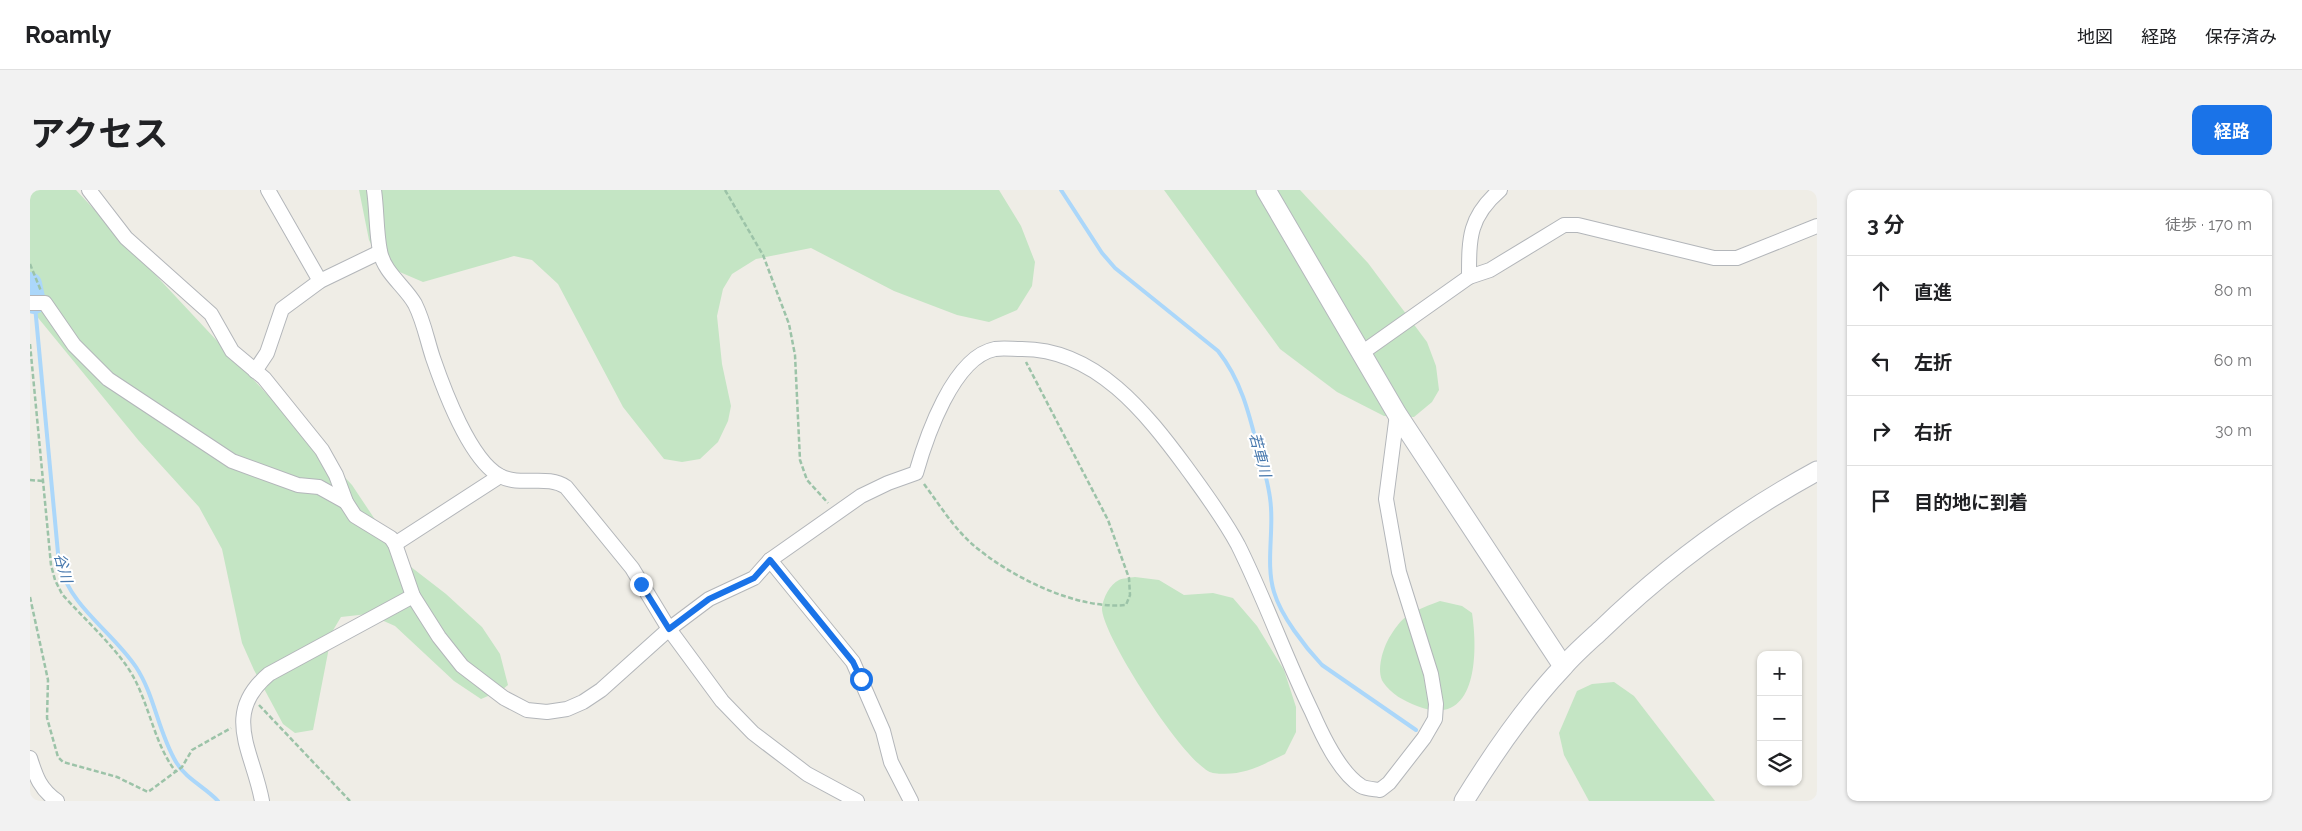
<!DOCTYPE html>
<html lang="ja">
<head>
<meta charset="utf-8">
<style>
  body { margin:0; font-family:Raleway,"Noto Sans JP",sans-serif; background:#f2f2f2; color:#202124 }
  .controls { position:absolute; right:15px; bottom:15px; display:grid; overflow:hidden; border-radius:10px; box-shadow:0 1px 4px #0004 }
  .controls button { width:45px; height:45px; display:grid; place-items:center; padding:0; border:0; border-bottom:1px solid #e0e0e0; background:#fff; color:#202124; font:25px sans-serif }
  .stop { position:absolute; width:15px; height:15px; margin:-11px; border:4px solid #1a73e8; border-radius:50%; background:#fff }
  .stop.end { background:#1a73e8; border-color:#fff; box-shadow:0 1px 5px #0008 }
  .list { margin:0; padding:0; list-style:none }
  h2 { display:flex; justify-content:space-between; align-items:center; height:65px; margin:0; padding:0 20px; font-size:21px }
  h2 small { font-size:16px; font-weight:400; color:#757577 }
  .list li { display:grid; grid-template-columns:32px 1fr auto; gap:15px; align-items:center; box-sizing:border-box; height:70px; padding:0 20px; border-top:1px solid #e0e0e0 }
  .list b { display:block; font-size:19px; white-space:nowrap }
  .list em { font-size:16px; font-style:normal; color:#757577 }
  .icon { flex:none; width:28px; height:28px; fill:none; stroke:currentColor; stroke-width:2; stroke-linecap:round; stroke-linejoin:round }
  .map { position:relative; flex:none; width:1787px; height:611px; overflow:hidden; border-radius:10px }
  header { display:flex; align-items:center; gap:30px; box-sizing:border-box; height:70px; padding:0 25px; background:#fff; border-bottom:1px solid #e0e0e0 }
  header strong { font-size:24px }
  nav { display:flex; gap:28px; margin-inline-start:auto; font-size:18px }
  .intro { display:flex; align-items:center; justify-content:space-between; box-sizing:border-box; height:120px; padding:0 30px }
  h1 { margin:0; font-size:35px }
  .button { padding:12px 22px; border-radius:10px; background:#1a73e8; color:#fff; font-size:18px; font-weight:700 }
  main { display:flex; gap:30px; padding:0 30px }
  aside { flex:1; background:#fff; border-radius:10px; box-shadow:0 1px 4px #0004 }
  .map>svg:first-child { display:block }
</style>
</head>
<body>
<header>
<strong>Roamly</strong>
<nav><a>地図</a><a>経路</a><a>保存済み</a></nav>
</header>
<div class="intro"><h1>アクセス</h1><a class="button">経路</a></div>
<main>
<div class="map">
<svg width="1787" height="611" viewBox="0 0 1787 611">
  <rect width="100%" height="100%" fill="#efede6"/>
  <g fill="#c4e5c4">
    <path d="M0,0H46L322,295L372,370L416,404L452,437L470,464L478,495L472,500L451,509L424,491L365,436L338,424L311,427L302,442L283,540L265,543L253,534L224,480L212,453L192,359L169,317L109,251L0,118Z"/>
    <path d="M329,0H969L991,36L1005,72L1002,96L987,120L959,132L927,125L864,101L781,58L726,69L702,84L693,99L687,126L692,174L701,216L698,231L688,252L670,269L652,272L634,269L593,217L528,94L502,70L484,66L393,92L351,74L339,50Z"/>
    <path d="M1134,0H1270L1338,73L1397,152L1406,176L1409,200L1402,212L1384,227L1354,226L1307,202L1250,159Z"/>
    <path d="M1105,387L1129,390L1154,405L1183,403L1203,408L1227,436L1254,480L1266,517V542L1255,564C1230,576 1212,587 1183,583C1158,579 1071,444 1072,418C1073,408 1080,394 1089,390C1093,388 1100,388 1105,387Z"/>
    <path d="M1410,411L1432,416L1442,423C1448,462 1448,540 1387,516C1374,511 1361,504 1353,492C1346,480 1353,459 1359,448C1364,440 1370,430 1379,425C1388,419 1400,415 1410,411Z"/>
    <path d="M1584,492L1604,506L1685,611H1559L1534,565L1529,543L1547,501L1562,494Z"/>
  </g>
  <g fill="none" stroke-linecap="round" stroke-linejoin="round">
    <g stroke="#abd7fa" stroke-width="4">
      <path d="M1031,0L1072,63L1085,78L1188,161C1211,190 1219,223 1228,259C1234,278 1240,298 1241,318C1243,345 1236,376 1244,402C1251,426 1275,457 1292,475L1386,540"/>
      <path d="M5,116L29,374C42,419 81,440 106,477C125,506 128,542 146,572C156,589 175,597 188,611"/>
    </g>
    <path stroke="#abd7fa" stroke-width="24" d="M0,94L4,112"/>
    <defs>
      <g id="street">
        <path d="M59,0L96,48L181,124L202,161L234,188L292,260L306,285L316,312L325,326L361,348L365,354L383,406L409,447L432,476L474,508L497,520L517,522L537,519L553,512L571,500L639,439L679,409L724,388L740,370L831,306L858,293L886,283C896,248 923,167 965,159C973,158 983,159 992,159C1066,159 1116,223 1156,277C1174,302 1193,327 1208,355C1235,409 1255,467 1282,522C1292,545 1309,582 1331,596C1336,599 1344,599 1350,600L1359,593L1394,548L1405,529L1406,514L1401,484L1369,382L1356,309L1367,224"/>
        <path d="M238,0L290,91"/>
        <path d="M344,0C347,20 346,41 350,61C354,83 375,96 385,114C394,132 397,150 403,168C414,200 440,270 470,286C491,297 517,284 536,297L602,378L639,439L692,511L723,543L777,584L827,611"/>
        <path d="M1439,87C1439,47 1439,27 1470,0"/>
        <path d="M0,113H15L44,155L78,189L202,271L268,295L289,297L316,312"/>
        <path d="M1333,162L1439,87L1460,80L1534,35H1548L1684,68H1707L1787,36"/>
        <path d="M225,181L237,163L252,119L290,91L350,62"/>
        <path d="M365,354L470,286"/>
        <path d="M740,370L823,472L853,541L861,572L881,611"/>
        <path d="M0,568C6,587 10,599 27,611"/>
        <path d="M232,611C223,561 191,524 239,484L383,406"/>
      </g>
      <g id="secondary">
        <path d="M1236,0L1367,224L1533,476"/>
        <path d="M1434,611C1463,564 1495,517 1533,477C1544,464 1558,452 1571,440C1636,377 1708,324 1787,281"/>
      </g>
    </defs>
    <use href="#street" stroke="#b3b6ba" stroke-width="16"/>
    <use href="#secondary" stroke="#b5b8bd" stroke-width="21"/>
    <g stroke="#9cc3a8" stroke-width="2.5" stroke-dasharray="5 2.5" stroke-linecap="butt">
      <path d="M695,0L733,65L759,134L765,165L770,270L777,290L798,313"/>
      <path d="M0,74L11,101"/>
      <path d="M0,154L21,375L25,390L32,404C53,428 90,461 104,488C120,518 125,555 146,582"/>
      <path d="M0,290L13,291"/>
      <path d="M894,294C909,314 923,337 942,354C979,386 1046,420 1096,415L1100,405L1099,388L1078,330L996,172"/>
      <path d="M0,407L18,490L17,528L28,567L33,572L87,587L118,602L152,577L162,560L201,538"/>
      <path d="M229,515L320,611"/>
    </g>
    <use href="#street" stroke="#fff" stroke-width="14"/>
    <use href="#secondary" stroke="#fff" stroke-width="19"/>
  </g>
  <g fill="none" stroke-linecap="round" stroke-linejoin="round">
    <path stroke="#1a73e8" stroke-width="6" d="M611,394L639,439L679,409L724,388L740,370L823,472L831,489"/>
  </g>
  <g text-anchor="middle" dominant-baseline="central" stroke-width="4" stroke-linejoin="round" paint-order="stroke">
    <g font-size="15" font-style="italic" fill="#4778ad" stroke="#fff">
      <text transform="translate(1230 265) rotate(75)">若車川</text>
      <text transform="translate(33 378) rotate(75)">谷川</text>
    </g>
  </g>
</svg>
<div class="controls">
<button>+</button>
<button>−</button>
<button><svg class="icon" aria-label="layers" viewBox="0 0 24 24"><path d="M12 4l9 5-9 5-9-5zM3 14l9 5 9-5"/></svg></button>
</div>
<div class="stop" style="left:831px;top:489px"></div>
<div class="stop end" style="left:611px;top:394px"></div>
</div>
<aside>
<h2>3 分<small>徒歩 · 170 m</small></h2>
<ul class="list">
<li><svg class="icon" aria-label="ahead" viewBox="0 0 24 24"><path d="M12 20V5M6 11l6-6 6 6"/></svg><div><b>直進</b></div><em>80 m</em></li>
<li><svg class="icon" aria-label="left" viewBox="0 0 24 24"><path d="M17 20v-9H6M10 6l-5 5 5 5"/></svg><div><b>左折</b></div><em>60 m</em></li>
<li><svg class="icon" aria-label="right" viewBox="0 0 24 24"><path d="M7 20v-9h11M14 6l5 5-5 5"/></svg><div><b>右折</b></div><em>30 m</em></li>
<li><svg class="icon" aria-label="arrive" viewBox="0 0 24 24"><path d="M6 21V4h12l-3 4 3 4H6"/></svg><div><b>目的地に到着</b></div></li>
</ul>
</aside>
</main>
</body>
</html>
